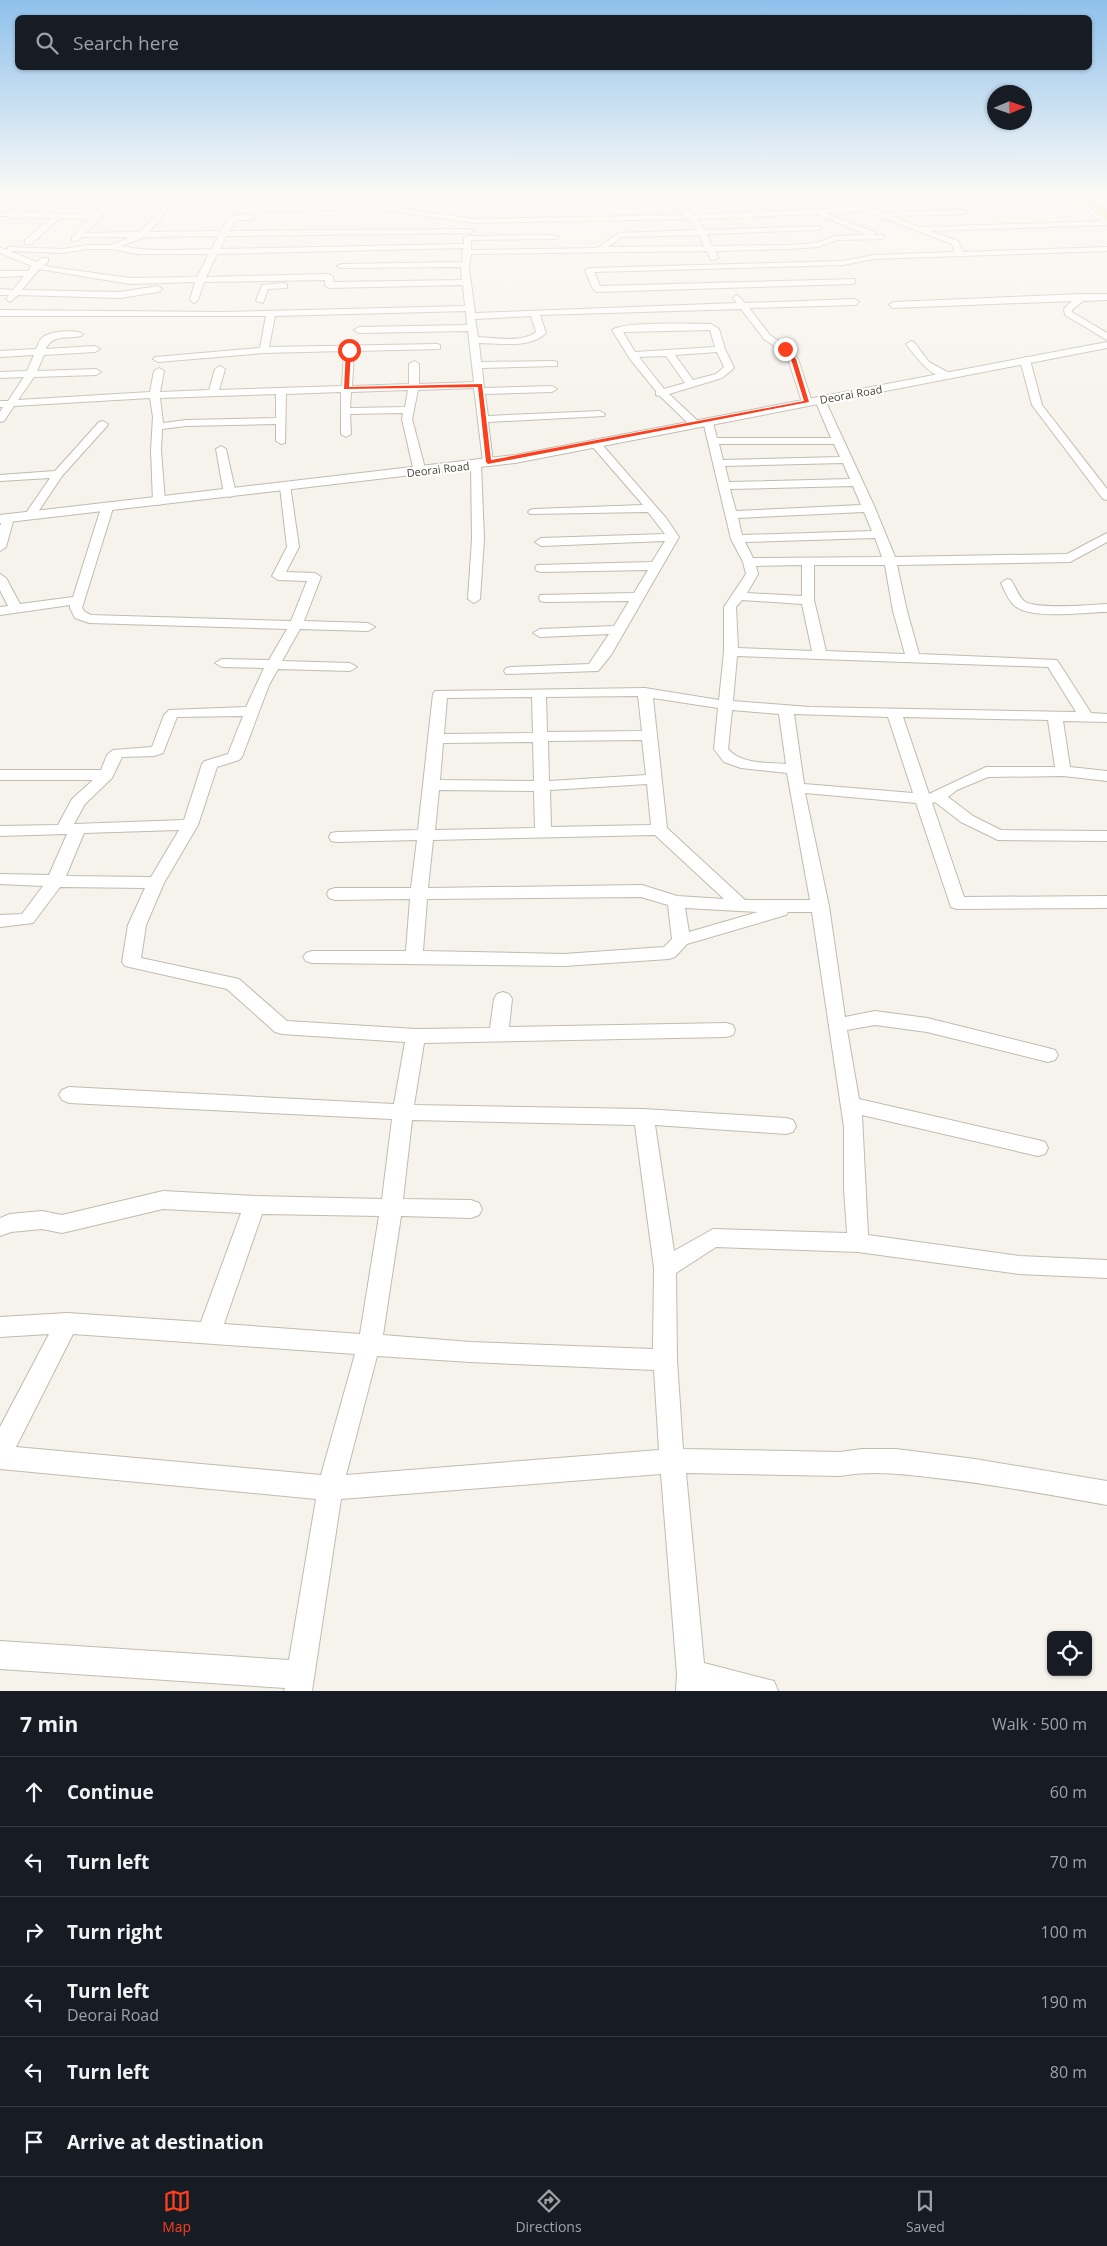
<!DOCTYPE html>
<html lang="en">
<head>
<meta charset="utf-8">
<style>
  body { margin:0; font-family:"Open Sans",sans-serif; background:#242831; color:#f1f3f6 }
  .controls { position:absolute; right:15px; bottom:15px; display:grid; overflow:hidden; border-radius:8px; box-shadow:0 1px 4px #0004 }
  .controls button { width:45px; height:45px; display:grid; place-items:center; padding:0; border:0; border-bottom:1px solid #363941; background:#171b24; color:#f1f3f6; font:25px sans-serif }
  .compass { position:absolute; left:987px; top:85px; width:45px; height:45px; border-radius:50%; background:#171b24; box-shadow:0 1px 4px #0004; rotate:88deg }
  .stop { position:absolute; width:15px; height:15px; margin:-11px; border:4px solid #fc3f1d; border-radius:50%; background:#fff }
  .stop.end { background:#fc3f1d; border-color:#fff; box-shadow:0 1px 5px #0008 }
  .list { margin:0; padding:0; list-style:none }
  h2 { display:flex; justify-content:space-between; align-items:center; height:65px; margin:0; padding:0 20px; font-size:21px }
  h2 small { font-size:16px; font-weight:400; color:#9ea1a6 }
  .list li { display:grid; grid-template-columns:32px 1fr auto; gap:15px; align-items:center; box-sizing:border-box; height:70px; padding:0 20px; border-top:1px solid #363941 }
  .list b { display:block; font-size:19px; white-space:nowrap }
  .list p { margin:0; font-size:16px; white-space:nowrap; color:#9ea1a6 }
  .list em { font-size:16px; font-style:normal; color:#9ea1a6 }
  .icon { flex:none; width:28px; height:28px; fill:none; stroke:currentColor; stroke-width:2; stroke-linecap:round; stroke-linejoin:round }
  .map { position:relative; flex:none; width:1107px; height:1691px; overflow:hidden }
  .search { position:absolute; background:#171b24; box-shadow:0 1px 4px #0004; left:15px; right:15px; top:15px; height:55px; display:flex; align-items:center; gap:12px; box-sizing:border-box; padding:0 18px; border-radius:8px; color:#9ea1a6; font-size:19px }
  .sheet { height:485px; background:#171b24 }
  nav { display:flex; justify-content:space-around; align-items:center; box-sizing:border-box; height:70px; border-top:1px solid #363941; background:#171b24; font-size:14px; color:#9ea1a6 }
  nav a { display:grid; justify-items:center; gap:2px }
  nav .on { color:#fc3f1d }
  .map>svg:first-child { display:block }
</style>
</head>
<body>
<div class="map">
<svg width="1107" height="1691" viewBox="0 0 1107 1691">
  <rect width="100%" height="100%" fill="#f6f3ec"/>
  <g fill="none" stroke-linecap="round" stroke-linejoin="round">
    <defs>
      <g id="minor">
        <path d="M34,196H43L22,212L93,215L110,196H118L100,219L85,233L140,232L171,199L296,197L292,199L173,203L149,232L221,231C223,228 224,223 227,220C233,213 250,214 256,218L252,220H236L229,231L470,229L474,231L470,233L226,236L220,249L464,244V238L468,236L554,235L558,237L557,239L471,240V250L597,248L619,233L697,230L689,219L474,223L377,209L234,212V208H237L377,205L474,219L685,215L666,196H674L693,215L854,207L827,196H838L884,213L964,210L968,212L964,214L891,216L919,227L1107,221V225L930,231L958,241L963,252L1107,247V251L874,259L843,265L594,272L600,286L855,279V283L852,284L597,292L593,289L585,270L589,268L843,261L874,255L955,252L952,244L865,211L825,213L875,232V235H883V239L837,240L817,247L789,249L715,251L718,258L714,260H711L707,251L471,254L469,268L475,313L737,303L733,298L737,295L745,303L855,299L859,302L855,305L749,308L770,335L788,347L798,359L812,402L811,404L807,405L802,402L788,359L782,351L764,339L741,309L540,315L546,333C530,349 499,343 479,343L481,362L554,361L557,362V366L482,368L484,388L552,386L557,389L552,392L485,394L488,416L600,411L605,414L604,416L488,422L493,462L488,465L483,462L474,388L418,390L412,419L426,472L420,475L414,472L402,419L403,413L350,414L351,434L346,437L341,434V392L286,394L285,443L281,444L276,441V424L186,426L162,429L161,450L165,502L159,505L153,502L151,450L153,417L150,398L14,406L4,421L0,422V412L3,407H0V401H8L24,377L0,378V372L27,371L34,355L0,357V351L36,349C38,346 39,340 42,338C49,331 75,329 83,334L81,336C68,339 52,334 46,349L95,346L100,349L95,352L44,355L37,371L96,369L101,372L96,375L34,377L18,400L150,392L154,371L159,368L164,371L160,392L209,390L215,369L220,366L225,369L219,390L342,386L344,351L264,353L158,362L153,359L155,357L260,348L266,316H0V310L221,312L465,306L463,285L329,288L325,285V280L204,282L198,300L194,303L190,300L195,282L130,284L39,269L22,290L120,292L158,286L162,289L158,292L120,298L18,295L10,302L6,299L9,295H0V289L13,290L24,276L0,277V271H28L32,266L0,253V248L8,250V247H11L63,249L87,245H111L130,237H81L78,241H72V237L89,219L60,218L31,244H25V240L51,218L16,217L11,219L8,216H0V212H13ZM817,214L867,235L836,236L816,243L789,245L712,246L707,234L818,230L822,228L818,226L705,230L697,219ZM699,235L704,246L608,247L621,237ZM218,236L212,249C181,250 151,252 121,246L145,237ZM463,248L462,262L341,264L337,266L341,268L461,267L462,280L333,282V277L329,274L206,277L217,254ZM87,249H112L137,254H209L197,277L130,278L50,267L43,265L48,262V258H42L36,262L10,251L63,253ZM466,311L467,325L359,327L354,330L359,333L468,331L474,382L419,384V364L414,361L409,364V384L352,386L354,351L440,349V345L437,344L269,347L275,316ZM531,316L536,332C521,343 496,338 478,337L475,319ZM408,390L405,407L350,408L351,392ZM276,394V418L186,420L163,423L160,398Z"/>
        <path d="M366,196L550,200L612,198L616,200L612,202L550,204L369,199Z"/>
        <path d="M714,196L730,198L772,196L730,202Z"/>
        <path d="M900,196H908L909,199L902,201Z"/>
        <path d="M996,196H1004L1011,206L1010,208H1004Z"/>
        <path d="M284,283L287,284V288L268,289L263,303L256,301L262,285Z"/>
        <path d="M1082,294H1107V300L1083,301L1072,310V312L1107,333V340L1065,315L1064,309L1072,301L893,308L889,305L893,302Z"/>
        <path d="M711,324L719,329L725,349L734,368L722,378L669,394L699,422V426H691L660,396L656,395V391L630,359L612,330C623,321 693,324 711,324ZM710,330L715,347L635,352L623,332ZM717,352L724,367L716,374L693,380L675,355ZM666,356L685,383L664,389L639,357Z"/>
        <path d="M911,341L914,342L929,362L951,374V378C933,381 916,357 906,344Z"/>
        <path d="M1025,357L1030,360L1042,405L1107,489V500L1103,499L1032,405L1020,360Z"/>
        <path d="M820,397L825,400L875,508L895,557L1067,554L1107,533V542L1070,562L897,565L907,611L919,654L1057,660L1091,713L1107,714V722L1063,721L1070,767L1107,771V781L1063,776L988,777L957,790L948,797L973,816L1001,830L1107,831V841L998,840L961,822L935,802L932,803L964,897L1107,896V908L957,909L951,907L916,803L805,793L829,906L845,1017L875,1011L927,1018L1048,1048L1055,1050L1058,1055L1055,1060L1048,1062L927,1032L875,1025L847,1030L859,1099L1038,1140L1045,1142L1048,1148L1045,1154L1038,1156L862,1115L868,1235L1019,1256L1107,1260V1278L1019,1274L858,1252L716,1247L676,1273L677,1360L683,1449L840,1452L862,1449H896L975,1459L1107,1481V1505C1050,1495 993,1484 936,1478C903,1474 872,1470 840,1476L686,1473L704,1663L774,1681L778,1691H676L677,1674L661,1474L341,1499L312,1691H284L285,1688L0,1669V1641L289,1660L316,1499L0,1469V1427L49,1334L0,1337V1317L67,1313L201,1322L241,1213L163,1209L62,1233L42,1229L11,1232L0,1236V1218L10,1214L42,1211L62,1215L163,1191L255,1196L382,1199L392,1119L69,1103L62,1100L59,1095L62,1090L69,1087L394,1104L405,1042L282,1034L275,1032L227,989L125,966L122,962L128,925L145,888L60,887L33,923L0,927V915L22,914L43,886L0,884V874L49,875L67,834L0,836V826L58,825L72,799L93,780H0V770H101L107,755L113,750L152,747L164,715L169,710L246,707L264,668L222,667L215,663L222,659L269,660L287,629L89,623L75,618L70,608V605L0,615V607L8,606L0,590V574L6,578L20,604L73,597L101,508L107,505L113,508L82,608L85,612L91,615L291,621L307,581L278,580L272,576L287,547L280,487L286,484L290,485L299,547L286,572L315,573L321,577L304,621L368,623L375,627L368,631L300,629L282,661L350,663L357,667L350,671L278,669L269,685L242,757L239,760L217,767L198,825L164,883L146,925L141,958L239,979L287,1021L416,1029L490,1028L494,999L497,994L503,992L509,994L512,999L509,1027L726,1023L733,1025L735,1030L733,1035L726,1037L424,1043L414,1105L644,1109L786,1118L793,1120L796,1126L793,1132L786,1134L655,1125L674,1251L713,1229L847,1233L844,1188V1127L812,912H788L786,915L687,944L675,957L669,959L564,966L312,963L306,961L303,957L306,953L312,951H406L410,899L335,900L329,898L327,894L329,890L335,888H411L417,840L337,842L331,841L329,837L331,833L337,832L418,830L433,694L435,691L645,688L719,700L724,652V607L746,574L743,562L731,539L703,421L708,418L712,419L717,438H831L815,400ZM719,444H834L840,457L723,460ZM843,463L850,479L729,482L725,466ZM853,486L861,505L736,511L730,489ZM864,512L872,531L742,535L738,518ZM875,538L882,557L753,558L745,542ZM802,565V596L747,593L758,574L756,566ZM814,565H885L893,611L905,654L826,651L814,600ZM742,600L802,604L812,651L738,648L736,607ZM737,656L1048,667L1076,712L809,707L733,701ZM638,696L642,731L547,732L546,697ZM532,697L533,733L444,734L447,698ZM653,698L718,708L714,749L724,762L741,768L787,773L810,900H745L667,828ZM732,710L779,714L786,764C767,762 742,765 728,749ZM794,714L888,717L913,793L804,784ZM243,716L228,754L205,761L202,764L184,820L74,824L85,804L112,778L122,757L154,756L163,753L177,717ZM903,717L1048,720L1055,767H986L929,794ZM642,740L646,775L549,781L548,741ZM533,742L534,781L440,780L443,743ZM647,784L651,825L551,827L550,790ZM439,790L534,791L535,828L435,830ZM179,830L151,877L66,876L84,833ZM655,835L724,899L677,896L642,885L428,888L433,840ZM641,897L668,905L672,939L664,947L564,954L423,951L427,899ZM685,908L758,912L689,932ZM412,1120L635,1125L654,1268L653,1349L470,1342L383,1335L401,1216L471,1218L479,1215L482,1209L479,1203L471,1200L403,1199ZM262,1214L379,1216L360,1334L224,1324ZM73,1334L355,1354L321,1475L16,1447ZM377,1356L470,1362L654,1370L659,1450L346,1475Z"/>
        <path d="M103,421L108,424L107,426L62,476L34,518H26L24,516L50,478L0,481V475L55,471L99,422Z"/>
        <path d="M595,440L599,441L666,518L679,537L611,655L598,671L506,674L504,671L506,668L511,667L589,664L609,634L540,637L533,633L540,629L614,626L629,601L545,602L540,601L539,598L540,595L634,593L648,570L541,572L537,571L535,568L537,565L652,562L665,541L541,546L535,542L541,538L665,534L648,512L530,514L528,512L530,510L534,509L643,505L591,445L590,443Z"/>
        <path d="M221,446L226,449L236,494L230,497L224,494L216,449Z"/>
        <path d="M476,461L481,464L484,539L480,599L474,603L468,599L472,539L471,464Z"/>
        <path d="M8,514L14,518L6,547L0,551V526L4,516Z"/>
        <path d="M1007,579L1011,580C1016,587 1018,596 1024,601C1036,610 1090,605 1107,604V612C1085,612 1032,620 1015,606C1008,600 1005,591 1001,583Z"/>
      </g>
      <g id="tertiary">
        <path d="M1067,196H1077L1107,218V225Z"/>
        <path d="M1097,196H1107V203Z"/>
        <path d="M1107,342V348L515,463L0,523V515L515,455Z"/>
      </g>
      <path id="trunk" d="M1071,196H1085L1107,211V221Z"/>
    </defs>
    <use href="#minor" stroke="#c2bbae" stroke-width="2"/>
    <use href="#tertiary" stroke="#c2bbae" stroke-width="2"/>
    <use href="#trunk" stroke="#e0a43c" stroke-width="2"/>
    <use href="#minor" fill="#fff" fill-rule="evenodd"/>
    <use href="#tertiary" fill="#fff" fill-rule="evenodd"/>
    <use href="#trunk" fill="#ffd985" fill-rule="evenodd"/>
  </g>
  <linearGradient id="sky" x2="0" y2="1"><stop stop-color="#8fc1ec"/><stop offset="0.45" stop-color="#fbfaf6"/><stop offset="1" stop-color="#fbfaf6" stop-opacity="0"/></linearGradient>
  <rect width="1107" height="433" fill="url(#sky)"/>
  <path fill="#fc3f1d" d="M349,348L351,350L349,387L482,384L491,460L804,401L791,359L783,349L785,348L796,359L809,402L488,464L486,462L478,387L344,389L346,350Z"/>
  <g text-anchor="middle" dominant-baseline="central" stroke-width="4" stroke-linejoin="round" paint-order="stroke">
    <g font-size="11" fill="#4b4439" stroke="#fff">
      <text transform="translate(851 394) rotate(-10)">Deorai Road</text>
      <text transform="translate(438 469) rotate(-7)">Deorai Road</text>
    </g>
  </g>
</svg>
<div class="controls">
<button><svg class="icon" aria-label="locate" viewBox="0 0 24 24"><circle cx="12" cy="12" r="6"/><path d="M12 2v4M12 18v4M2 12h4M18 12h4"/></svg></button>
</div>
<svg class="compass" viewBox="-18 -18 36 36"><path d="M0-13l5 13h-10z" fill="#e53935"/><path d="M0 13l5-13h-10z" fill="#9ea1a6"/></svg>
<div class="stop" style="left:349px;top:350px"></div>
<div class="stop end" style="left:785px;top:349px"></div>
<div class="search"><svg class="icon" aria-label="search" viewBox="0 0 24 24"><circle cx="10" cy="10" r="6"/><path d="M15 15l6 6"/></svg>Search here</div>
</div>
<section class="sheet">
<h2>7 min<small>Walk · 500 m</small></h2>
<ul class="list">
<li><svg class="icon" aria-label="ahead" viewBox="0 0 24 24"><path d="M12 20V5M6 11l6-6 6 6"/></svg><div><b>Continue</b></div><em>60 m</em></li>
<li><svg class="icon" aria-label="left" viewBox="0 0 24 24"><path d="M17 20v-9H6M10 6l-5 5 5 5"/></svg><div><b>Turn left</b></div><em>70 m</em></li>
<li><svg class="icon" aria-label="right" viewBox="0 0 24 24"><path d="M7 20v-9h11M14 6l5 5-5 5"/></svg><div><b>Turn right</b></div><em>100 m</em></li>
<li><svg class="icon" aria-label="left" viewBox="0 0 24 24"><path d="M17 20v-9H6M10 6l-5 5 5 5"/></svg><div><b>Turn left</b><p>Deorai Road</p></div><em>190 m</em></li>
<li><svg class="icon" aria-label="left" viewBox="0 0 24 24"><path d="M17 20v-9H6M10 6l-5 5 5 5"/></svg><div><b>Turn left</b></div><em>80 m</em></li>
<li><svg class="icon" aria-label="arrive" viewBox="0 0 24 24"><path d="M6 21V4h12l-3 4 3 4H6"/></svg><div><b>Arrive at destination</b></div></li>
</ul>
</section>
<nav>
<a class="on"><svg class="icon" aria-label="map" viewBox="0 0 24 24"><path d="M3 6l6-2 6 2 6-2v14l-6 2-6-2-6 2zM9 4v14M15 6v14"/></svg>Map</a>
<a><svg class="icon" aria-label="directions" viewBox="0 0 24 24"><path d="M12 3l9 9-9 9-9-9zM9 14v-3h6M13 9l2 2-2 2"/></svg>Directions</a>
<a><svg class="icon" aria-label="saved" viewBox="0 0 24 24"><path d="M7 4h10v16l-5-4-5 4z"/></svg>Saved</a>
</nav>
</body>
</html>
